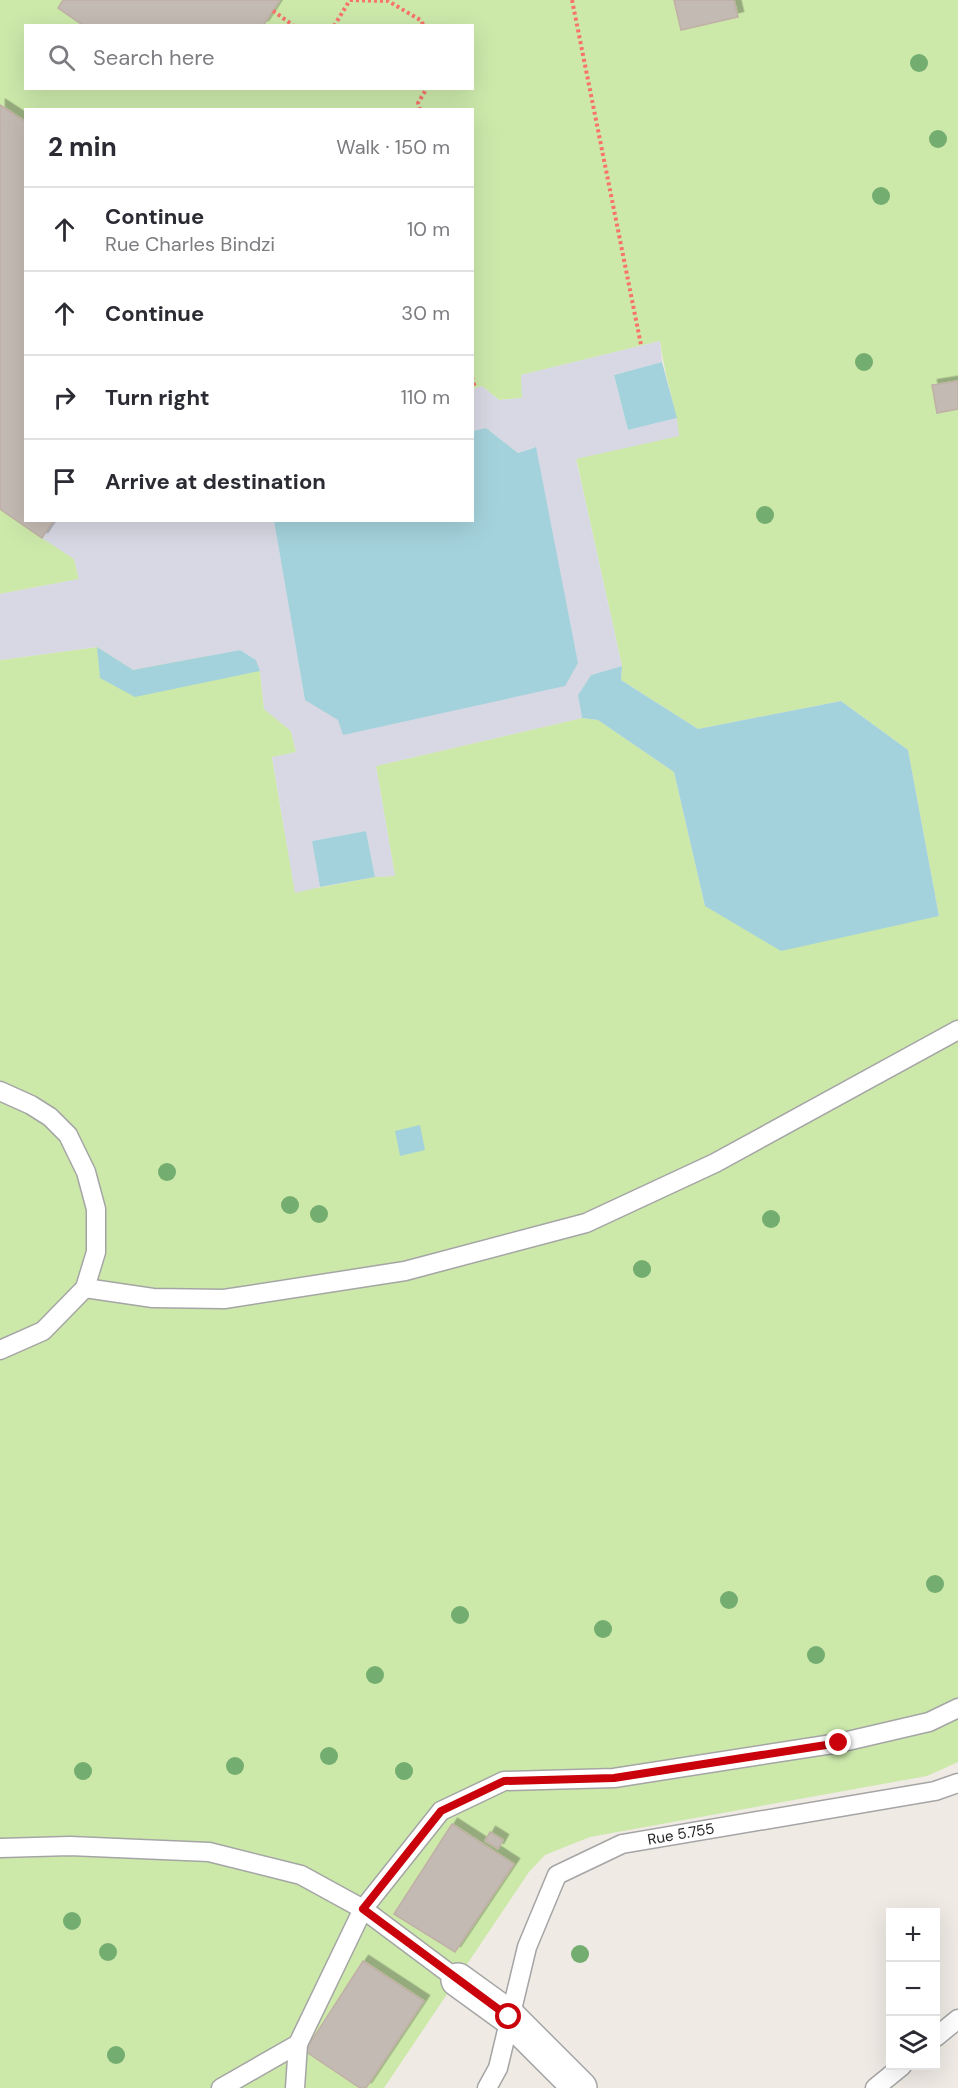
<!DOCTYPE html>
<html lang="en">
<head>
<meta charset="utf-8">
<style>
  body { margin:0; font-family:"DM Sans",sans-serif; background:#f2f2f3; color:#2b2b33 }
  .controls { position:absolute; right:18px; bottom:18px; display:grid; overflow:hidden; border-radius:0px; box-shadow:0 6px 24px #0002 }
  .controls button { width:54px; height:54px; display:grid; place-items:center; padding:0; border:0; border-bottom:2px solid #e1e1e2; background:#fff; color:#2b2b33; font:30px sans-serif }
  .stop { position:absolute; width:18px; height:18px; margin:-14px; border:4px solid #c9020c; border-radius:50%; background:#fff }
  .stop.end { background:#c9020c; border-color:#fff; box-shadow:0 2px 6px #0008 }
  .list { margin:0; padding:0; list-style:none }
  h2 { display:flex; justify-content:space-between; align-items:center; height:78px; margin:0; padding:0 24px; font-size:26px }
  h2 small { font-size:20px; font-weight:400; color:#7c7c81 }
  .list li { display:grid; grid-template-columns:39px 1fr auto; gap:18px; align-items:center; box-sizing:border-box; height:84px; padding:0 24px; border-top:2px solid #e1e1e2 }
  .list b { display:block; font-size:22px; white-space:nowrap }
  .list p { margin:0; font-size:20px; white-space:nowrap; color:#7c7c81 }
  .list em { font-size:20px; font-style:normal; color:#7c7c81 }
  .icon { flex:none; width:33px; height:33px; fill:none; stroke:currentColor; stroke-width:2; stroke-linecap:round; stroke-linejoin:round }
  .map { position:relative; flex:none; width:958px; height:2088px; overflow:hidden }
  .search { position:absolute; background:#fff; box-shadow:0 6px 24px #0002; left:24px; top:24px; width:450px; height:66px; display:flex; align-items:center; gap:15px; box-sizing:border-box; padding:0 21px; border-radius:0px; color:#7c7c81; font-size:22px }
  .panel { position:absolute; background:#fff; box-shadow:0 6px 24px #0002; left:24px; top:108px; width:450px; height:414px; border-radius:0px }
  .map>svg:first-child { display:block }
</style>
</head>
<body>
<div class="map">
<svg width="958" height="2088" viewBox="0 0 958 2088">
  <defs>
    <filter id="shadow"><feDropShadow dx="5.5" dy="-5.5" stdDeviation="0" flood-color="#0004"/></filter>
  </defs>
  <rect width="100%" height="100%" fill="#efeae4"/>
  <path fill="#cce9aa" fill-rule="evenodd" d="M0,0H958V1762L927,1776L590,1837L545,1855L529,1872L384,2088H0V660L97,647L256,660L260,671L264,709L291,731L296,752L272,758L295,892L375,877L395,876L376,766L582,718L598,720L674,772L705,906L939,916L908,750L841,701L698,729L621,680L622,666L576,458L679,436C675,404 664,373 660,341L521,375L523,398L499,400L482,386L473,389L472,110H26V520L54,521L43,538L74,559L79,579L0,594ZM26,26H472V88H26Z"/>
  <path fill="#d8d8e4" d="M660,341L662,362L614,375L628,430L677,418L679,436L576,459L622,666L591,675L578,695L582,718L376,766L395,876L375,877L366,831L312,841L320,887L295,893L272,757L296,752L291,731L264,709L260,671L256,660L240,650L133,670L97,647L0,660V594L79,579L74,559L42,538L54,521H274L305,699L339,720L535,447L518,453L486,428L473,431V389L482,386L499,400L522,398L521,375Z"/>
  <g fill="#a4d2dc">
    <path d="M662,362L677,418L628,430L614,375Z"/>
    <path d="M486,428L518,453L536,447L578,663L565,686L343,735L338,720L305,700L274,521L472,520L473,431Z"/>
    <path d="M97,647L133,670L240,650L256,660L260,671L135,697L100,678Z"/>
    <path d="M622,666L621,680L698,729L841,701L908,750L939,916L781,951L705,906L674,772L598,720L582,718L578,695L591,675Z"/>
    <path d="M366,831L375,877L320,887L312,841Z"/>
    <path d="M420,1125L425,1150L400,1156L395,1131Z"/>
  </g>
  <g fill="#c3bab3" stroke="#c0b0a6" stroke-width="1.5" filter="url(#shadow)">
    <path d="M63,0H280L263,26H84L58,8Z"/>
    <path d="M674,0H734L738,17L681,30Z"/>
    <path d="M0,105L26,122V520H54L42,538L0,509Z"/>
    <path d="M958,381V409L937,413L932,385Z"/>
    <path d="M452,1824L514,1864L455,1952L394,1914Z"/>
    <path d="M490,1832L503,1840L498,1849L485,1841Z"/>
    <path d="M363,1961L424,2001L366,2088H360L305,2051Z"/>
  </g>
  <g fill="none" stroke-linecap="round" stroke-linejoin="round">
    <defs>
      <g id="lane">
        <path d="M0,1091L31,1105L50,1117L68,1135L86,1172L96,1209V1252L85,1288L43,1331L0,1350"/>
        <path d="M85,1288L153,1298L224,1299L405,1271L586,1223L715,1163L958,1030"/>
        <path d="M0,1848L70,1846L209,1852L301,1875L363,1909L458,1980"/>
        <path d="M936,2037L958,2019"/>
        <path d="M221,2088L298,2044"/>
        <path d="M295,2088L298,2044L363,1909L441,1811L504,1781L614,1778L839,1743L929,1722L958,1708"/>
        <path d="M487,2088L498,2068L527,1947L557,1875L622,1844L935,1791L958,1783"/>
        <path d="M875,2088L902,2066"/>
      </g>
      <path id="street" d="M458,1980L509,2017L580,2088"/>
    </defs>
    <use href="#lane" stroke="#a5a5a5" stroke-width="21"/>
    <use href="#street" stroke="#a5a5a5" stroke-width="36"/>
    <g stroke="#f8736b" stroke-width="4" stroke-dasharray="3 3" stroke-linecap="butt">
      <path d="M350,0L388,1L422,21L423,26"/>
      <path d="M572,0L641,345"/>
      <path d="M273,11L294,26"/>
      <path d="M334,26L350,0"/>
      <path d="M420,110L418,103L427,88"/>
      <path d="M472,377L475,388"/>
    </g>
    <use href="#lane" stroke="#fff" stroke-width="18"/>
    <use href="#street" stroke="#fff" stroke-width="33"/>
  </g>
  <g fill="#73ad6f">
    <circle cx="919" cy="63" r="9"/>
    <circle cx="938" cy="139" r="9"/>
    <circle cx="881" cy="196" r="9"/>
    <circle cx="864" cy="362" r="9"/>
    <circle cx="765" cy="515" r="9"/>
    <circle cx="167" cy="1172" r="9"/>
    <circle cx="290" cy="1205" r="9"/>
    <circle cx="319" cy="1214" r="9"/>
    <circle cx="771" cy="1219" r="9"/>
    <circle cx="642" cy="1269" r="9"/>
    <circle cx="935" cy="1584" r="9"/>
    <circle cx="729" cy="1600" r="9"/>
    <circle cx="460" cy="1615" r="9"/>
    <circle cx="603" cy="1629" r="9"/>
    <circle cx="816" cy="1655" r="9"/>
    <circle cx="375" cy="1675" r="9"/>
    <circle cx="329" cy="1756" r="9"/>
    <circle cx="235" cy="1766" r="9"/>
    <circle cx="83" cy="1771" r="9"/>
    <circle cx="404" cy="1771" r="9"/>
    <circle cx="72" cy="1921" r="9"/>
    <circle cx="108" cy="1952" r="9"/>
    <circle cx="580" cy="1954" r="9"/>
    <circle cx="116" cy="2055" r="9"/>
  </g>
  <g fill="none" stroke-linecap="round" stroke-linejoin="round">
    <path stroke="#c9020c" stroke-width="8" d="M509,2017L363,1909L441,1811L504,1781L614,1778L839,1743"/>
  </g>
  <g text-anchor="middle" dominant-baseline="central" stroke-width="5" stroke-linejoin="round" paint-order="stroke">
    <g font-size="15" fill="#1e1e1e" stroke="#fff">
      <text transform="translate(681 1834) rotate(-10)">Rue 5.755</text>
    </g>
  </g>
</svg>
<div class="controls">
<button>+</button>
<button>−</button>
<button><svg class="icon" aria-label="layers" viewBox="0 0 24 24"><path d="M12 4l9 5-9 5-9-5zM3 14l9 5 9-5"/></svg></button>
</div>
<div class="stop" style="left:509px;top:2017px"></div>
<div class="stop end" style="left:839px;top:1743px"></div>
<div class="search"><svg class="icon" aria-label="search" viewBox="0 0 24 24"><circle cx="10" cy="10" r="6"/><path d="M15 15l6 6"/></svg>Search here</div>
<section class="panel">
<h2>2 min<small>Walk · 150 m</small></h2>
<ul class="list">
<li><svg class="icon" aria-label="ahead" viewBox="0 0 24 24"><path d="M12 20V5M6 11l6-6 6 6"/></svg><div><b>Continue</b><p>Rue Charles Bindzi</p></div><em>10 m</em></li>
<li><svg class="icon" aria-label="ahead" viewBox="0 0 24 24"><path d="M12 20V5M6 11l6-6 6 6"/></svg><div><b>Continue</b></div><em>30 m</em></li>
<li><svg class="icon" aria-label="right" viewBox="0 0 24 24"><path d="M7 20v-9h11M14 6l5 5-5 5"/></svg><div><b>Turn right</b></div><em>110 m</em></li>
<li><svg class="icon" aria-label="arrive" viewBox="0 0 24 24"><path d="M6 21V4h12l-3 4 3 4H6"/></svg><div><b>Arrive at destination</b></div></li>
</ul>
</section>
</div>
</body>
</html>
